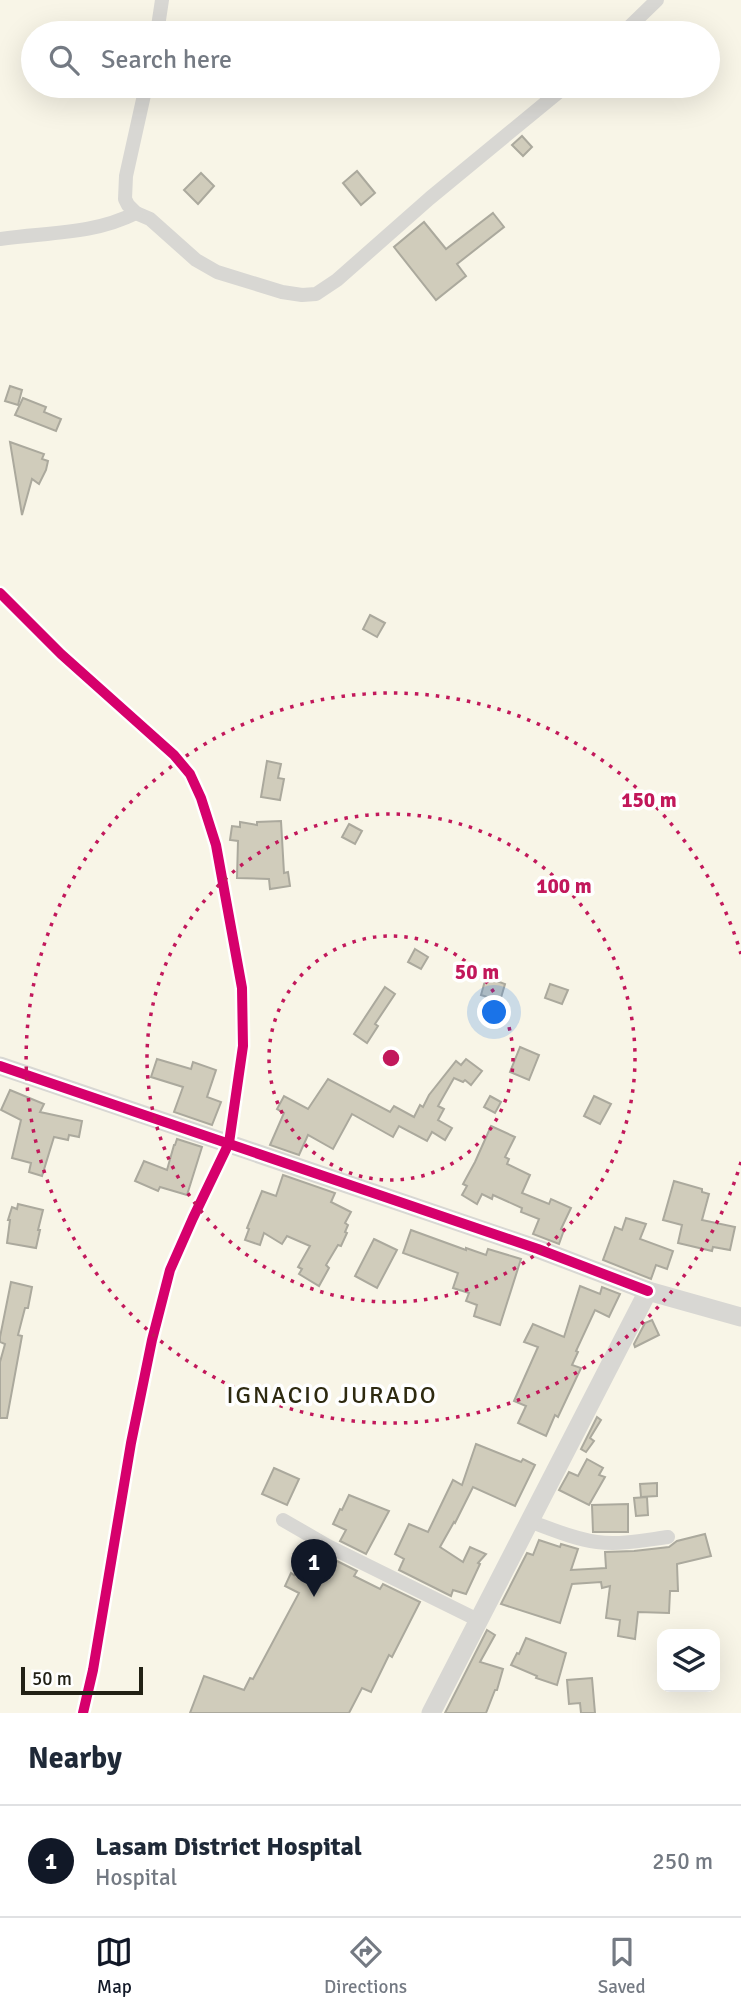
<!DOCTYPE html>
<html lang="en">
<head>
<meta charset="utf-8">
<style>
  body { margin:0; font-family:Signika,sans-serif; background:#f2f2f3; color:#1f2937 }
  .controls { position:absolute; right:21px; bottom:21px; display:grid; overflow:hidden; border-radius:14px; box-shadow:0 7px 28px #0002 }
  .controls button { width:63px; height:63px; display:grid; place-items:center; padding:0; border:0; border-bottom:2px solid #e0e1e3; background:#fff; color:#1f2937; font:35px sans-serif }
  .scale { position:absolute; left:21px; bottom:18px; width:122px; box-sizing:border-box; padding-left:7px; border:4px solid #222115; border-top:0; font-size:19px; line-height:24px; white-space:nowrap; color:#222115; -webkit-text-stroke:5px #fff; paint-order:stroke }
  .you { position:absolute; left:495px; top:1013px; width:24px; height:24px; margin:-18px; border:5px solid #fff; border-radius:50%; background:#1a73e8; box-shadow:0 0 0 10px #1a73e833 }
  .badge { display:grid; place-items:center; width:46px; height:46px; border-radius:50%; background:#111827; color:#fff; font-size:23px; font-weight:700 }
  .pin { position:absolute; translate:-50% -58px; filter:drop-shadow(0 2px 4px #0008) }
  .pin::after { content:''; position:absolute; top:37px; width:24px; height:21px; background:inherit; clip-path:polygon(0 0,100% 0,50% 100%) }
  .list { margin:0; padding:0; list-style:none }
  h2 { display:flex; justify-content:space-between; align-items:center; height:91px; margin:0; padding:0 28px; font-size:30px }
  h2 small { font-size:23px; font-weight:400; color:#747a83 }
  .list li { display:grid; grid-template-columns:46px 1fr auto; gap:21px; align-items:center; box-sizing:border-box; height:112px; padding:0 28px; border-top:2px solid #e0e1e3 }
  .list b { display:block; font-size:26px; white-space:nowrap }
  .list p { margin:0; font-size:23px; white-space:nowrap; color:#747a83 }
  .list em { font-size:23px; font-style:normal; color:#747a83 }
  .icon { flex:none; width:38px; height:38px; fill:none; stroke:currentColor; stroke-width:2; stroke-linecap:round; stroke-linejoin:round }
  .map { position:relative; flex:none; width:741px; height:1713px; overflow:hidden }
  .search { position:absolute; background:#fff; box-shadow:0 7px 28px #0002; left:21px; right:21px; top:21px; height:77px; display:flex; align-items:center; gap:18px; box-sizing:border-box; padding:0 24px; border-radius:38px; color:#747a83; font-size:26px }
  .sheet { height:203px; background:#fff }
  nav { display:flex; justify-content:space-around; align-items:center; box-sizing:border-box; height:98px; border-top:2px solid #e0e1e3; background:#fff; font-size:19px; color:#747a83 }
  nav a { display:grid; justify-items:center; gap:4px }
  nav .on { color:#111827 }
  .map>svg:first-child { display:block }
</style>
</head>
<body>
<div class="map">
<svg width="741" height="1713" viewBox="0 0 741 1713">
  <rect width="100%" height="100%" fill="#f8f5e7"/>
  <g fill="#d0ccbb" stroke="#aba99d" stroke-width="2">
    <path d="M522,136L532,147L523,156L512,145Z"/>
    <path d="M357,171L375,193L361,205L343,183Z"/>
    <path d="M201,173L214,186L198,204L184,190Z"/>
    <path d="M493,213L504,227L457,264L466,276L436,300L394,247L424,222L446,249Z"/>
    <path d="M10,386L22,390L18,405L5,401Z"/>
    <path d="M23,398L46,407L44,412L61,419L56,431L15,415Z"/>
    <path d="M10,442L44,454L42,459L48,461L46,470L39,484L32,479L22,515Z"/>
    <path d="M370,615L385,623L377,637L363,629Z"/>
    <path d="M267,761L281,764L278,778L284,779L280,800L261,797Z"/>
    <path d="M281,821L284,873L288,872L290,886L270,889L269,879L237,878L238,841L230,840L232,826L240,827V822L257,825V822Z"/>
    <path d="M349,824L362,831L355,844L342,837Z"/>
    <path d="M415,949L428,957L421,969L408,962Z"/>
    <path d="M486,977L505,984L500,1001L481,995Z"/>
    <path d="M550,984L568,990L562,1004L545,998Z"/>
    <path d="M385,987L395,994L375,1024L378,1026L367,1043L354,1034Z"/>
    <path d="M520,1047L539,1055L529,1080L510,1072Z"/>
    <path d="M157,1059L191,1069L193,1062L216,1070L207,1097L221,1102L212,1125L174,1112L183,1087L151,1077Z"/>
    <path d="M466,1059L482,1071L471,1085L465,1080L463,1082L454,1078L438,1106L444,1109L438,1120L452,1128L445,1140L432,1132L427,1141L399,1126L393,1137L352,1114L333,1149L308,1135L299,1155L270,1145L284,1113L277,1109L284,1096L308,1109L328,1079L390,1112L394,1106L414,1117L420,1105L423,1107L429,1095L456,1061L461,1065Z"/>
    <path d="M10,1090L44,1104L40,1112L82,1121L79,1137L69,1135L68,1140L54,1137L42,1176L29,1172L31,1163L12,1158L21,1120L1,1110Z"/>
    <path d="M490,1096L501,1102L495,1113L484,1107Z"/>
    <path d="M594,1096L611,1104L600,1124L584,1116Z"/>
    <path d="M491,1126L515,1137L505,1157L509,1159L507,1164L530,1175L522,1193L549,1204L551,1199L571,1208L561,1229L564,1230L559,1244L533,1234L539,1219L521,1212L522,1208L493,1195L492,1199L482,1194L477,1204L462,1195L467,1186L463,1184L475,1162Z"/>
    <path d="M177,1139L202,1147L187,1195L160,1187L158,1191L135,1181L144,1161L167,1170L174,1145H175Z"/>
    <path d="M283,1175L335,1193L331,1202L351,1212L345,1223L348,1225L345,1232L347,1233L341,1246L338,1245L326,1265L329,1268L319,1286L299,1274L302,1269L298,1267L310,1246L287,1236L282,1244L264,1233L260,1245L245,1240L249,1229L247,1228L262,1191L276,1196Z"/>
    <path d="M674,1181L702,1189V1192L709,1194L702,1220L735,1227L730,1250L713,1247L712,1251L678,1243L682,1225L663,1220Z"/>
    <path d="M18,1204L43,1210L38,1230H40L36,1248L7,1243L10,1220H8L12,1207L17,1209Z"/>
    <path d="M626,1218L646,1224L640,1239L673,1251L667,1269L656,1265L651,1279L603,1260L615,1227L622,1230Z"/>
    <path d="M411,1230L466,1250V1248L486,1255L488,1249L521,1259L500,1325L474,1316L477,1305L466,1301L469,1293L453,1288L458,1273L403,1253Z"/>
    <path d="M374,1239L397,1250L377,1288L355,1276Z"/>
    <path d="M11,1282L32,1287L28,1308H25L18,1335L22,1336L7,1418H0V1362L5,1344L0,1342V1337Z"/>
    <path d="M580,1286L600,1294L602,1287L620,1294L609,1317L595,1310L576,1351L578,1352L572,1365L581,1368L558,1417L555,1415L546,1436L518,1423L526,1406L514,1401L538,1347L524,1342L533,1324L564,1337Z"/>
    <path d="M652,1320L659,1335L635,1347L634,1344L645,1323Z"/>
    <path d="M597,1417L601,1420L590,1438L594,1441L586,1452L581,1449Z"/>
    <path d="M476,1444L521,1462L523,1459L535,1465L515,1506L473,1487L455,1523L454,1522L440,1547L463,1562L470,1547L486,1554L478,1563L480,1564L466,1594L453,1590L451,1596L399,1570L404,1559L395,1554L409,1524L428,1532L453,1480L462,1485Z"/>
    <path d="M587,1459L603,1468L599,1475L605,1477L589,1505L559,1490L569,1472L578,1476Z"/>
    <path d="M274,1468L299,1479L287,1505L262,1494Z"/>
    <path d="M657,1483V1496L641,1497L640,1484Z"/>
    <path d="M349,1495L389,1511L366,1554L340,1541L346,1530L333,1524L340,1509L342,1510Z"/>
    <path d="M647,1497L648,1515L636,1516L634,1498Z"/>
    <path d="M628,1504V1532H593L592,1505Z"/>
    <path d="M705,1534L711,1556L677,1564L678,1591H670L669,1613L638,1612L635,1639L618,1636L620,1620L606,1618L610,1586L602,1588L601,1582L572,1584L560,1623L501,1604L527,1553L533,1555L539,1540L560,1547L561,1544L578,1549L571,1570L606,1568L605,1552L634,1551L669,1547L677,1541Z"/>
    <path d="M319,1558L329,1563L331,1558L357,1571L354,1576L380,1589L383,1584L420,1602L392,1657L389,1655L371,1692L362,1688L349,1713H190L204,1676L244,1690L250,1678L253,1679L299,1593L285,1586L291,1573L294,1575L304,1559L315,1565Z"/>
    <path d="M487,1630L495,1635L480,1662L503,1669L497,1690H495L486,1713H445Z"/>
    <path d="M526,1638L566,1653L557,1685L536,1678L537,1676L511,1665L517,1653L519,1654Z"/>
    <path d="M592,1678L595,1713H581L580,1703L569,1704L567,1680Z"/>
  </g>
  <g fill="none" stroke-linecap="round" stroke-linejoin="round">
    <g stroke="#d8d7d3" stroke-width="14">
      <path d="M157,33L162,0"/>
      <path d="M623,33L657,0"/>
      <path d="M146,86L126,176L125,199L128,205L136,213L150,219L196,260L217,272L282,292L302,295L316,294L337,280L430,198L566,86"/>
      <path d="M0,239C47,232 92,235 136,213"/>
      <path d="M0,593L61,654L174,755L190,774L201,798L216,845L242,988L243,1046L229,1143L193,1218L170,1270L152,1340L131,1443L93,1670L83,1713"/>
      <path d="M283,1520L328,1546L478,1620"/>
      <path d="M529,1521C551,1529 574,1539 597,1542C621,1545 645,1540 668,1537"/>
    </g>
    <g stroke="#d8d7d3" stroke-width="19">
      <path d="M0,1066L538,1249L648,1291"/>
      <path d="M431,1713L648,1291L741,1317"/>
    </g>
    <defs>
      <g id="cycleway">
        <path d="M0,593L61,654L174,755L190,774L201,798L216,845L242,988L243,1046L229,1143L193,1218L170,1270L152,1340L131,1443L93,1670L83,1713"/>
        <path d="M0,1066L538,1249L648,1291"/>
      </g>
    </defs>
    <use href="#cycleway" stroke="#fff" stroke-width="15"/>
    <use href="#cycleway" stroke="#d6006c" stroke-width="10"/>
  </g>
  <g fill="none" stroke="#c2185b" stroke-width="3.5" stroke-dasharray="3.5 7">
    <circle cx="391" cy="1058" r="122"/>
    <circle cx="391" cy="1058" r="244"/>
    <path d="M741 1162A365 365 0 1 1 741 954"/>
  </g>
  <g text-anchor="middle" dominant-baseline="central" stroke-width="7" stroke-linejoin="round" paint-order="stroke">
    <g font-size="24" letter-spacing="2" fill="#2e2a10" stroke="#fff">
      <text x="332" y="1395">IGNACIO JURADO</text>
    </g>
  </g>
  <circle cx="391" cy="1058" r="10" fill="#c2185b" stroke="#fff" stroke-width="3.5"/>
  <g font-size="21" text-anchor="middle" font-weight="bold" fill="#c2185b" stroke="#fff" stroke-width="7" stroke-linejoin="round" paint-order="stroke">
    <text x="649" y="807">150 m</text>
    <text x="564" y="893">100 m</text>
    <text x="477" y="979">50 m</text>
  </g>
</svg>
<div class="controls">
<button><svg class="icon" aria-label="layers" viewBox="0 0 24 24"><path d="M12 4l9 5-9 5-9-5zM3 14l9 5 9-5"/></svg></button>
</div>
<div class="scale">50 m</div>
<div class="you"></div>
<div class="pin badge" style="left:314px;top:1597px">1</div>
<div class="search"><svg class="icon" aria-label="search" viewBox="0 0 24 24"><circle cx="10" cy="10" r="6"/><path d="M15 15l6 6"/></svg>Search here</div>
</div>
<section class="sheet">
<h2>Nearby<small></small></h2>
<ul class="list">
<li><span class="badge">1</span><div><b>Lasam District Hospital</b><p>Hospital</p></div><em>250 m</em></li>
</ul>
</section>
<nav>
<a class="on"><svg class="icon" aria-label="map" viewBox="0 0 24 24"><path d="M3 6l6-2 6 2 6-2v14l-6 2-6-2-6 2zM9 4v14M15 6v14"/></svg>Map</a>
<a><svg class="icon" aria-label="directions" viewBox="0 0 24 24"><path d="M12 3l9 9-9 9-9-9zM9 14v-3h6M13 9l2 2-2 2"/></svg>Directions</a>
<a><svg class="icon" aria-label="saved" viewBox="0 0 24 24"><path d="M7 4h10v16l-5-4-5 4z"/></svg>Saved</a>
</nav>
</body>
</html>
